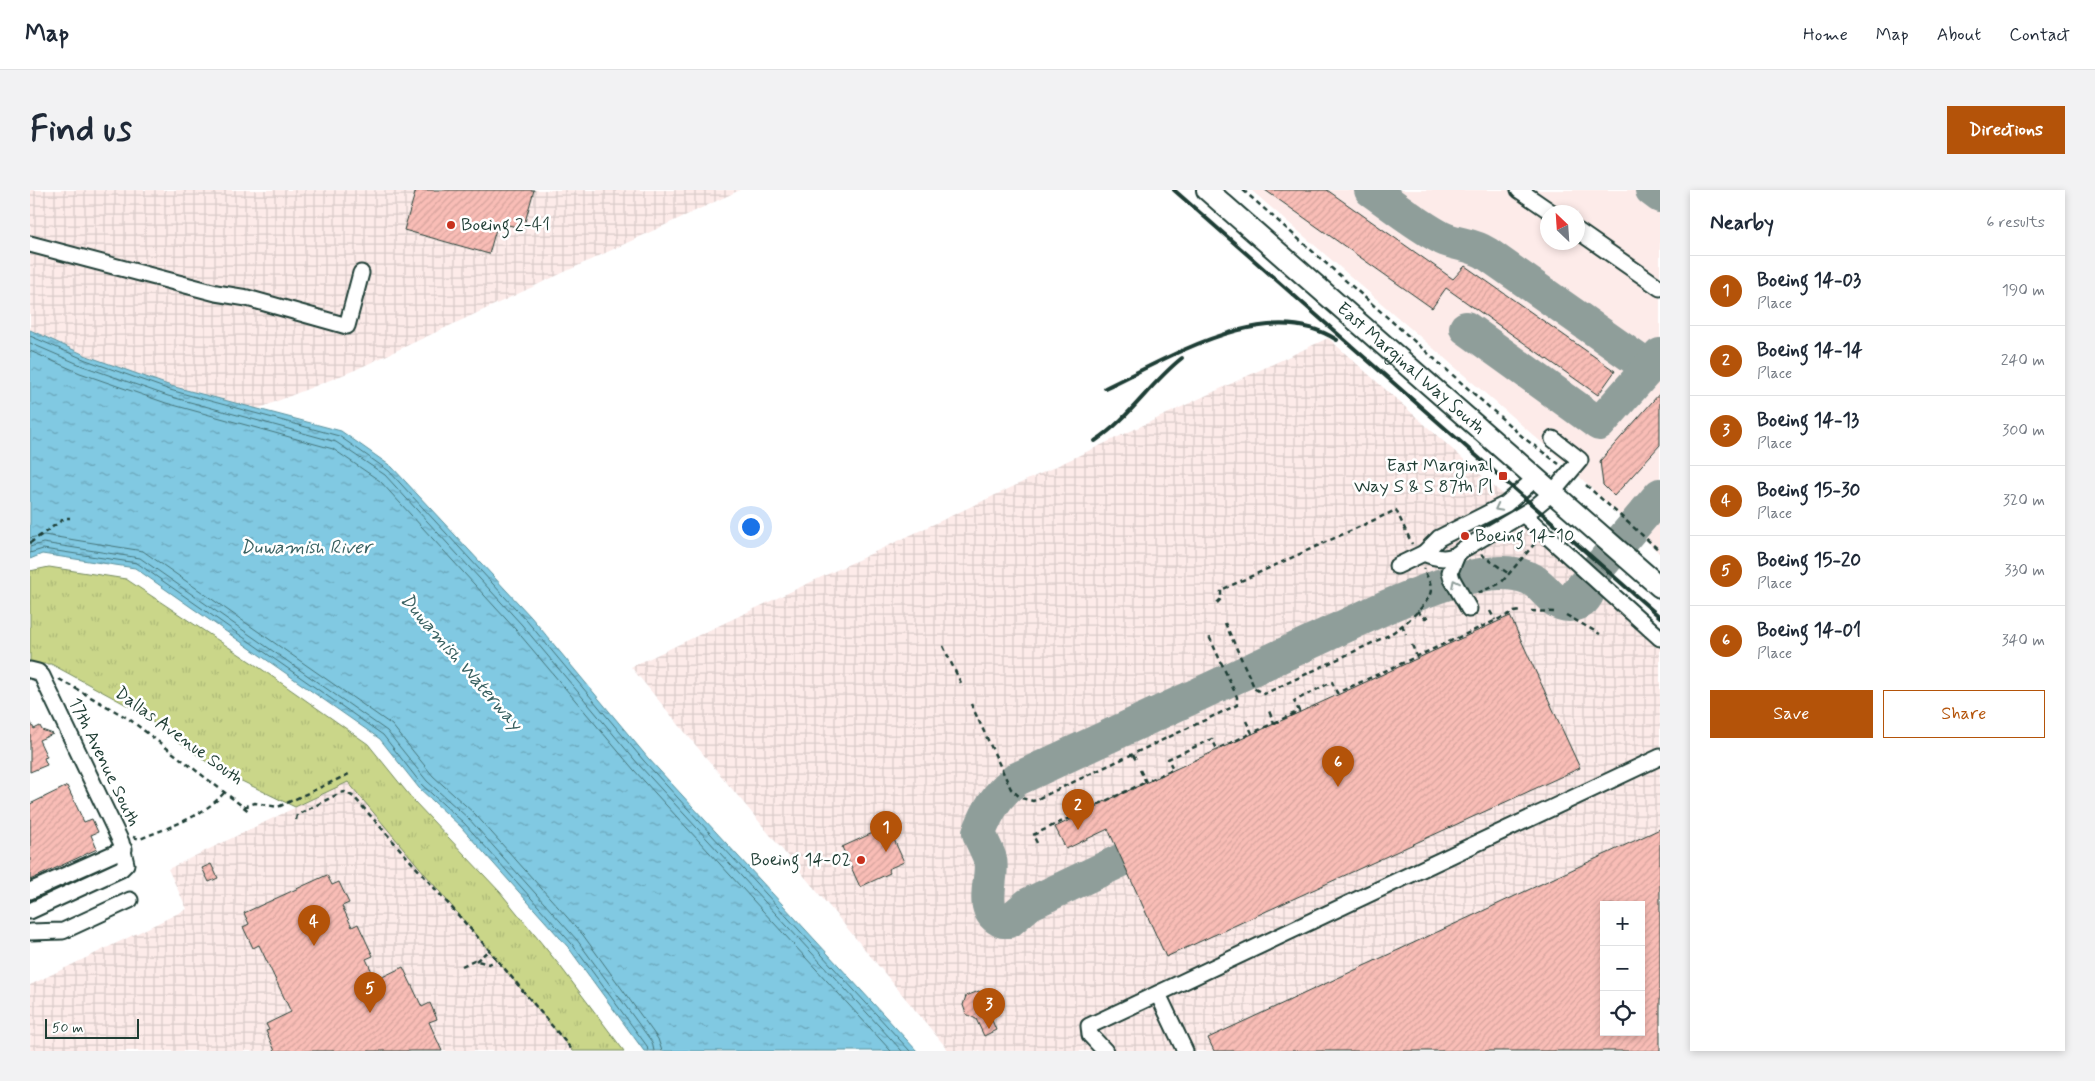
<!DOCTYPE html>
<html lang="en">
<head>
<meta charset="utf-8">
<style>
  body { margin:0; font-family:Mynerve,sans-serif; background:#f2f2f3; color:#1f2937 }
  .controls { position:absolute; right:15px; bottom:15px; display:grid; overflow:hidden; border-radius:0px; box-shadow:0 2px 8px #0003 }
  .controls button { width:45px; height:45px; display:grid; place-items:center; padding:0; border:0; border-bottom:1px solid #e0e1e3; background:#fff; color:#1f2937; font:25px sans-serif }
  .compass { position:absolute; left:1510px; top:15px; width:45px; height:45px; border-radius:50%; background:#fff; box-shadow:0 2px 8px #0003; rotate:335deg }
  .scale { position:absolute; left:15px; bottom:12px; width:94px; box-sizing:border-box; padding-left:5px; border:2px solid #1f3d34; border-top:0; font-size:14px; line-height:18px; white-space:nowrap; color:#1f3d34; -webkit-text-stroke:4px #fff; paint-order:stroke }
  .you { position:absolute; left:720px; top:336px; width:18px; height:18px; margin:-12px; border:4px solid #fff; border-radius:50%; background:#1a73e8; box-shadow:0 0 0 8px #1a73e833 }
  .badge { display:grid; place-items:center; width:32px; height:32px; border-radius:50%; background:#b45309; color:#fff; font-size:16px; font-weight:700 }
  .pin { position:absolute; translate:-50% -41px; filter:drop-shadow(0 1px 2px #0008) }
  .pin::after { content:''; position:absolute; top:26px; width:18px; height:15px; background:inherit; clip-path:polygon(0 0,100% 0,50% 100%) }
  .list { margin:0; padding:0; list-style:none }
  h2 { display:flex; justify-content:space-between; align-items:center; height:65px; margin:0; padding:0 20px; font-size:21px }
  h2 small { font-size:16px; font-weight:400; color:#747a83 }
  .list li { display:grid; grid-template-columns:32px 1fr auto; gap:15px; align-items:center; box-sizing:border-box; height:70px; padding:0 20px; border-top:1px solid #e0e1e3 }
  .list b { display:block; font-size:19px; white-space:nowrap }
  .list p { margin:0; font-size:16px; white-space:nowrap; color:#747a83 }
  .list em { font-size:16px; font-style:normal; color:#747a83 }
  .actions { display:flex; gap:10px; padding:15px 20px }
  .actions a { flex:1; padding:11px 0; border:1px solid #b45309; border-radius:0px; text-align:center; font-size:18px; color:#b45309 }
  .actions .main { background:#b45309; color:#fff }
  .icon { flex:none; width:28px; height:28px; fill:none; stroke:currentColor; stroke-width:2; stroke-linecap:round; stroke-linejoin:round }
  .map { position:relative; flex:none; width:1630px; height:861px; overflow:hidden; border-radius:0px }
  header { display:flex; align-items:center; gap:30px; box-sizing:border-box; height:70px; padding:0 25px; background:#fff; border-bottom:1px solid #e0e1e3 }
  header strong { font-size:24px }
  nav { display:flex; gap:28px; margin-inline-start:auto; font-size:18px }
  .intro { display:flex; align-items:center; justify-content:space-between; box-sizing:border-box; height:120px; padding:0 30px }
  h1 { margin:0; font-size:35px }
  .button { padding:12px 22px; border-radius:0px; background:#b45309; color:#fff; font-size:18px; font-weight:700 }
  main { display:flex; gap:30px; padding:0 30px }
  aside { flex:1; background:#fff; border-radius:0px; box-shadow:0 2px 8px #0003 }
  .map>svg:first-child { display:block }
</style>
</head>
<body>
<header>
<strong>Map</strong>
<nav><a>Home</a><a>Map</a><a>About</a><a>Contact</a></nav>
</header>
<div class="intro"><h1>Find us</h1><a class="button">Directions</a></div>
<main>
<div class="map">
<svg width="1630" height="861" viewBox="0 0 1630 861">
  <defs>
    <pattern id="industrial-grid" width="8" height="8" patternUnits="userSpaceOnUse" patternTransform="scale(1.25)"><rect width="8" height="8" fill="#fdebe9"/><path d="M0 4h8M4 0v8" fill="none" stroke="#d8cac8"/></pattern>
    <pattern id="park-tufts" width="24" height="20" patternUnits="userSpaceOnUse" patternTransform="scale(1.25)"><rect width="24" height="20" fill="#cad689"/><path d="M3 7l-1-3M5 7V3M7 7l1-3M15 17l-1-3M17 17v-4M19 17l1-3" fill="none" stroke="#adb977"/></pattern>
    <pattern id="water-ripples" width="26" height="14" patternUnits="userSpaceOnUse" patternTransform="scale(1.25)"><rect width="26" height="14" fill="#81c9e2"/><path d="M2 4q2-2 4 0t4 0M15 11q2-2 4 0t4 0" fill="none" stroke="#69a4b8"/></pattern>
    <pattern id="building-hatch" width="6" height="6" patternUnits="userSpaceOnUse" patternTransform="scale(1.25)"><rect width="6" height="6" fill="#f9bdb6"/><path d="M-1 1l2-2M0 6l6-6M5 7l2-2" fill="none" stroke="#d5a39d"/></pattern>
  </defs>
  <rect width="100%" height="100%" fill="#fff"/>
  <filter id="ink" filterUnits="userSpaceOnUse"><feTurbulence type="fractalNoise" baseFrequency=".02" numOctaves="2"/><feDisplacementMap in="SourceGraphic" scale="10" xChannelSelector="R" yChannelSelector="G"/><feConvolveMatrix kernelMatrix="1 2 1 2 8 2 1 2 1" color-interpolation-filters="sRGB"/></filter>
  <g filter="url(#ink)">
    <path fill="#fdebe9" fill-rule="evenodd" d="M1221,0H1630V364L1533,271ZM1518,22H1548V52H1518Z"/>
    <g fill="url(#industrial-grid)" fill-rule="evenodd">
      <path d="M0,0H710L325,180L225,220L141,196L57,166L0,140Z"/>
      <path d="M1298,148L1630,445V861H919L601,477ZM1574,715H1611V842H1574Z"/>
      <path d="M318,592L543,861H0V795L157,719L138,679Z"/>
    </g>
    <path fill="url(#park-tufts)" stroke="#748a5e" d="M19,377L96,389L230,478L338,554L384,611L470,702L530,776L594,861H543L318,592L265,617L185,578L106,520L21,474H0V381Z"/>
    <path fill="url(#water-ripples)" stroke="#5a919c" d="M0,140L57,166L141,196L311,241L362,277L501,427L618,568L887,861H614L538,757L431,637L389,598L350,549L105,378L12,364L0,369Z"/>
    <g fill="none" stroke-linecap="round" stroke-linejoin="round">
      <g stroke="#46757a" stroke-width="1">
        <path d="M0,146L56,170L140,200L309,246L359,281L497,431L614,571L880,861"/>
        <path d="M0,153L53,176L138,206L306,252L355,285L492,435L609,575L872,861"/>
        <path d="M0,161L50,183L136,213L303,259L350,291L486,440L604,580L861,861"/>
        <path d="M0,348L14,345L113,361L362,535L403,586L445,624L553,745L628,849L632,861"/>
        <path d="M0,357L13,353L110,368L357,541L397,591L439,629L547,750L622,852L624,861"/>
        <path d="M0,363L13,359L107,373L353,545L392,595L435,634L542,754L617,856L618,861"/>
      </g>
      <g stroke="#8f9e9a" stroke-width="34">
        <path d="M1341,0C1364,16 1387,35 1412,48C1427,55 1442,54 1456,63L1619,178"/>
        <path d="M1622,0L1630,6"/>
        <path d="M1436,138L1569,234L1630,165"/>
        <path d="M1548,402L1630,305"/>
        <path d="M1092,670L999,714L979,731H973C946,720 965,689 960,669C957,660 952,652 949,643C958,620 967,604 987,589L1356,417C1392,402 1460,371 1499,388C1514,394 1521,415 1539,415C1557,415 1561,399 1561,385"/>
      </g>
    </g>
    <g fill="url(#building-hatch)" stroke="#1f3d34" fill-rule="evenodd">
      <path d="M386,0H504L493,39L468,32L459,64L374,40Z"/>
      <path d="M1235,0H1297L1423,89L1435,76L1585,181L1568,205L1416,98L1402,118Z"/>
      <path d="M1630,203V255L1584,306L1573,295L1570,271Z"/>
      <path d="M1480,426L1550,578L1136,767L1078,639L1036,659L1025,637L1068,617L1067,615Z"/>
      <path d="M0,531L4,539L10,536L12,540L23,544L9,550L17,567L14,568L17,575L0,582Z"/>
      <path d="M37,596L54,632L62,629L68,642L61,645L67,659L0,690V614Z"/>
      <path d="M858,636L874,672L858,679L860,683L830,697L812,657Z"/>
      <path d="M1630,639V861H1184L1178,848ZM1574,715H1611V842H1574Z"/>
      <path d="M181,674L188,688L179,692L172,678Z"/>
      <path d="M297,685L302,695L309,692L319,713L312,716L322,737L328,734L343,766L336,769L346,790L373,777L392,817L400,813L407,829L399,832L412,861H245L236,841L239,840L236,834L261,822L229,755L223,758L213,737L219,734L214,723Z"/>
      <path d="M949,801L959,810V823L966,840L954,846L946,829L936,824L933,815L936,806Z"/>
    </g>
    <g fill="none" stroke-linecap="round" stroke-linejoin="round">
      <defs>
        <g id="minor">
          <path d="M1489,0L1521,22"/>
          <path d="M1548,41L1630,98"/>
          <path d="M0,54L186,103L217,108L317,136L331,83"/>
          <path d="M1506,288L1476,314L1409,348L1394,363C1406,369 1422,371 1432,360L1505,317L1523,302L1550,270L1523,249"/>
          <path d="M1494,325L1630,448"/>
          <path d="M1427,365L1420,382L1422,389L1439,419"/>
          <path d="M1367,376L1394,363"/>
          <path d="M0,480L8,482L12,486L91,652L96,674L91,679L0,721"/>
          <path d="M0,701L94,659"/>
          <path d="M0,742L33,741L100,710"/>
          <path d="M1128,804L1155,861"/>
          <path d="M1075,861L1060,845L1059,836L1630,567"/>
        </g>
        <g id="major">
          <path id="s1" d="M1177,0L1630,397"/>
        </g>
      </defs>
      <use href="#minor" stroke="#1f3d34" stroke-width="19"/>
      <use href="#major" stroke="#1f3d34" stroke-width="24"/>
      <g stroke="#1f3d34" stroke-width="2.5" stroke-dasharray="5 4" stroke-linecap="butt">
        <path d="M1213,0L1494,248L1529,274"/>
        <path d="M1556,295L1630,361"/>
        <path d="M0,353L35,328H40"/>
        <path d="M1451,364L1479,384"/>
        <path d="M1448,403L1471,393L1506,352"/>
        <path d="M1187,413L1191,409V400L1366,320L1382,354"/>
        <path d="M1387,421L1395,428L1398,427"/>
        <path d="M1460,421L1465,430"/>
        <path d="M1501,421L1524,422"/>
        <path d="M1536,425L1570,444"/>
        <path d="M1195,433L1225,499L1234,504L1359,445C1371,437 1399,416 1401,400C1401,392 1396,385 1393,378"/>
        <path d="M1372,435L1376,444"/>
        <path d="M1382,455L1387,467"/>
        <path d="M913,456L932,495"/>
        <path d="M29,489L99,529L220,622"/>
        <path d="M941,514L981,599L991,608L1003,611L1207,515V507L1178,444"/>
        <path d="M1216,531L1222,543L1244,533L1239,521"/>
        <path d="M1244,533L1269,521L1264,511L1302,492L1307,503L1484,422L1490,421"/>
        <path d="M1103,565L1106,570"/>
        <path d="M1110,580L1116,592L1143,579L1138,569L1182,549L1187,559L1222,543"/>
        <path d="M214,617L225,613L248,617L319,584"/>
        <path d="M266,630L267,625L310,603L315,602L324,607L459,760L543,861"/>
        <path d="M103,647L110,649C141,636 171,628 194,603"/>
        <path d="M1007,653L1003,645L1116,592"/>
        <path d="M446,771L459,760"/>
        <path d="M432,776L444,770L459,774L467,770"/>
      </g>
      <use href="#minor" stroke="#fff" stroke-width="15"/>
      <use href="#major" stroke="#fff" stroke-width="20"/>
      <g stroke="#1f3d34" stroke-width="4">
        <path d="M1144,0L1630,427"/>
        <path d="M1075,198C1139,168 1238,105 1307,150"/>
        <path d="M1065,251C1099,229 1120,193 1152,168"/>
      </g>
    </g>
    <defs><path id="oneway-chevron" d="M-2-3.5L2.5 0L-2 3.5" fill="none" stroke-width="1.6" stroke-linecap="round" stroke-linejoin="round" transform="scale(1.25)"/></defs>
    <g stroke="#8f9e9a">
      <use href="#oneway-chevron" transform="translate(1468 318) rotate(153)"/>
      <use href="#oneway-chevron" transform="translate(1425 393) rotate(-116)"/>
    </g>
  </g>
  <g fill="#c8321e" stroke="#fff" stroke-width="2">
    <circle cx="421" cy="35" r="5"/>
    <rect x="1468" y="281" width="10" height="10" rx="2.5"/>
    <circle cx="1435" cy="346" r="5"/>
    <circle cx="831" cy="670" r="5"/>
  </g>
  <g text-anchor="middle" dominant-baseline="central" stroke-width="5" stroke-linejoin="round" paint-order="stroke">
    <g font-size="18" fill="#1f3d34" stroke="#fff" text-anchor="start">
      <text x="431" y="35">Boeing 2-41</text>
      <text x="1463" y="276" text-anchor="end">East Marginal<tspan x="1463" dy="21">Way S &amp; S 87th Pl</tspan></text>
      <text x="1445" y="346">Boeing 14-10</text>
      <text x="821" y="670" text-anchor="end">Boeing 14-02</text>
    </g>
    <g font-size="18" fill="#1f3d34" stroke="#fff">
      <text stroke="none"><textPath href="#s1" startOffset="271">East Marginal Way South</textPath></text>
      <text transform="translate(149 546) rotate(36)">Dallas Avenue South</text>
      <text transform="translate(74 572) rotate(64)">17th Avenue South</text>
    </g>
    <g font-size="19" font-style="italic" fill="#386060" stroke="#fff">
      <text x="276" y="357">Duwamish River</text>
      <text transform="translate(431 472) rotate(49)">Duwamish Waterway</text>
    </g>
  </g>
</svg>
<div class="controls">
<button>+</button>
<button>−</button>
<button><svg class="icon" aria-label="locate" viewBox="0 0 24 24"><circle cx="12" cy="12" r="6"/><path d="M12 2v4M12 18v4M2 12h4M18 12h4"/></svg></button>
</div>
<svg class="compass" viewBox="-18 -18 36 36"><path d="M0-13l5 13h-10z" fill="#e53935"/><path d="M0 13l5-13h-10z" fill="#747a83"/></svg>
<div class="scale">50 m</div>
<div class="you"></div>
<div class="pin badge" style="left:856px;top:662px">1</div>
<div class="pin badge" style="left:1048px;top:640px">2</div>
<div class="pin badge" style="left:959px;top:839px">3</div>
<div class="pin badge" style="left:284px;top:756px">4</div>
<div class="pin badge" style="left:340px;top:823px">5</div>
<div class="pin badge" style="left:1308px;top:597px">6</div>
</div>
<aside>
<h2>Nearby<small>6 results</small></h2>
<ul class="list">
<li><span class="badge">1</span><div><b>Boeing 14-03</b><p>Place</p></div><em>190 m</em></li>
<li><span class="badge">2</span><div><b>Boeing 14-14</b><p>Place</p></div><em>240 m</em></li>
<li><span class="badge">3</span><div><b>Boeing 14-13</b><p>Place</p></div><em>300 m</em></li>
<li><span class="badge">4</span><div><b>Boeing 15-30</b><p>Place</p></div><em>320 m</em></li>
<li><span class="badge">5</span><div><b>Boeing 15-20</b><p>Place</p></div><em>330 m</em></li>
<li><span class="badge">6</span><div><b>Boeing 14-01</b><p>Place</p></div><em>340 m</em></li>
</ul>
<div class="actions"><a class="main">Save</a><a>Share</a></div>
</aside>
</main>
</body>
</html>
